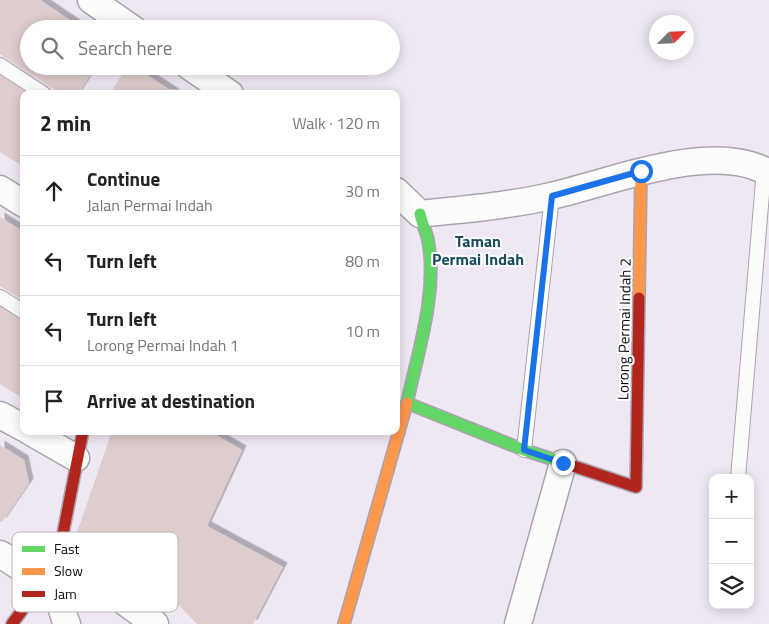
<!DOCTYPE html>
<html lang="en">
<head>
<meta charset="utf-8">
<style>
  body { margin:0; font-family:"Titillium Web",sans-serif; background:#f6f6f6; color:#222 }
  .controls { position:absolute; right:15px; bottom:15px; display:grid; overflow:hidden; border-radius:10px; box-shadow:0 2px 12px #0003 }
  .controls button { width:45px; height:45px; display:grid; place-items:center; padding:0; border:0; border-bottom:1px solid #e0e0e0; background:#fff; color:#222; font:25px sans-serif }
  .compass { position:absolute; left:649px; top:15px; width:45px; height:45px; border-radius:50%; background:#fff; box-shadow:0 2px 12px #0003; rotate:66deg }
  .stop { position:absolute; width:15px; height:15px; margin:-11px; border:4px solid #1a73e8; border-radius:50%; background:#fff }
  .stop.end { background:#1a73e8; border-color:#fff; box-shadow:0 1px 5px #0008 }
  .list { margin:0; padding:0; list-style:none }
  h2 { display:flex; justify-content:space-between; align-items:center; height:65px; margin:0; padding:0 20px; font-size:21px }
  h2 small { font-size:16px; font-weight:400; color:#767676 }
  .list li { display:grid; grid-template-columns:32px 1fr auto; gap:15px; align-items:center; box-sizing:border-box; height:70px; padding:0 20px; border-top:1px solid #e0e0e0 }
  .list b { display:block; font-size:19px; white-space:nowrap }
  .list p { margin:0; font-size:16px; white-space:nowrap; color:#767676 }
  .list em { font-size:16px; font-style:normal; color:#767676 }
  .icon { flex:none; width:28px; height:28px; fill:none; stroke:currentColor; stroke-width:2; stroke-linecap:round; stroke-linejoin:round }
  .map { position:relative; flex:none; width:769px; height:624px; overflow:hidden }
  .search { position:absolute; background:#fff; box-shadow:0 2px 12px #0003; left:20px; top:20px; width:380px; height:55px; display:flex; align-items:center; gap:12px; box-sizing:border-box; padding:0 18px; border-radius:28px; color:#767676; font-size:19px }
  .panel { position:absolute; background:#fff; box-shadow:0 2px 12px #0003; left:20px; top:90px; width:380px; height:345px; border-radius:10px }
  .map>svg:first-child { display:block }
</style>
</head>
<body>
<div class="map">
<svg width="769" height="624" viewBox="0 0 769 624">
  <defs>
    <filter id="shadow"><feDropShadow dx="4.5" dy="-4.5" stdDeviation="0" flood-color="#0004"/></filter>
  </defs>
  <rect width="100%" height="100%" fill="#efe8f4"/>
  <g fill="#dfcccc" filter="url(#shadow)">
    <path d="M0,0H40L83,29H29V66H96L78,94H61L0,54Z"/>
    <path d="M127,66H133L176,94H110Z"/>
    <path d="M0,74L31,94H24V167L0,152Z"/>
    <path d="M0,217L24,232V301L0,286Z"/>
    <path d="M0,306L24,321V399L0,384Z"/>
    <path d="M112,431H209L242,450L207,526L283,567L253,624H197L173,599L166,614L70,553Z"/>
    <path d="M0,445L24,460L29,483L2,522L0,521Z"/>
  </g>
  <g fill="none" stroke-linecap="round" stroke-linejoin="round">
    <defs>
      <g id="lane">
        <path d="M0,65L44,94"/>
        <path d="M0,297L24,312"/>
        <path d="M524,450L552,196"/>
        <path d="M738,478L764,170"/>
      </g>
      <g id="street">
        <path d="M91,0L133,29"/>
        <path d="M189,66L230,94"/>
        <path d="M0,189L24,204"/>
        <path d="M396,191L420,214C464,209 508,206 551,196C610,183 713,139 769,173"/>
        <path d="M0,415L24,428"/>
        <path d="M29,431L76,458"/>
        <path d="M0,554L43,582"/>
        <path d="M59,554L155,624"/>
        <path d="M59,554C58,578 57,602 67,624"/>
        <path d="M518,624L563,463"/>
      </g>
      <path id="fast" d="M420,214C422,223 426,231 428,240C438,293 418,351 407,403L524,450L561,462"/>
      <g id="slow">
        <path d="M639,298L641,171"/>
        <path d="M344,624L407,403"/>
      </g>
      <g id="jam">
        <path d="M561,462L636,487L639,298"/>
        <path d="M12,624L43,582L59,554L83,431"/>
      </g>
    </defs>
    <use href="#lane" stroke="#aaa4ae" stroke-width="16"/>
    <use href="#street" stroke="#aaa4ae" stroke-width="29"/>
    <use href="#fast" stroke="#aaa4ae" stroke-width="14"/>
    <use href="#slow" stroke="#aaa4ae" stroke-width="14"/>
    <use href="#jam" stroke="#aaa4ae" stroke-width="14"/>
    <use href="#lane" stroke="#fdfcfd" stroke-width="14"/>
    <use href="#street" stroke="#fdfcfd" stroke-width="26"/>
    <use href="#fast" stroke="#63d668" stroke-width="11"/>
    <use href="#slow" stroke="#ff974d" stroke-width="11"/>
    <use href="#jam" stroke="#b3261e" stroke-width="11"/>
  </g>
  <g fill="none" stroke-linecap="round" stroke-linejoin="round">
    <path stroke="#1a73e8" stroke-width="6" d="M563,463L524,450L552,196L641,171"/>
  </g>
  <g text-anchor="middle" dominant-baseline="central" stroke-width="4" stroke-linejoin="round" paint-order="stroke">
    <g font-size="15" fill="#0f0a11" stroke="#fff">
      <text transform="translate(624 329) rotate(-89)">Lorong Permai Indah 2</text>
    </g>
    <g font-size="16" font-weight="bold" fill="#164c5b" stroke="#fff">
      <text x="478" y="241">Taman<tspan x="478" dy="18">Permai Indah</tspan></text>
    </g>
  </g>
  <rect x="12" y="532" width="166" height="80" rx="8" fill="#fff" stroke="#b7b6b8" stroke-width="1"/>
  <rect x="22" y="546" width="23" height="6" fill="#63d668"/>
  <rect x="22" y="568" width="23" height="7" fill="#ff974d"/>
  <rect x="22" y="591" width="23" height="6" fill="#b3261e"/>
  <g font-size="14" fill="#0f0a11">
    <text x="54" y="554">Fast</text>
    <text x="54" y="576">Slow</text>
    <text x="54" y="599">Jam</text>
  </g>
</svg>
<div class="controls">
<button>+</button>
<button>−</button>
<button><svg class="icon" aria-label="layers" viewBox="0 0 24 24"><path d="M12 4l9 5-9 5-9-5zM3 14l9 5 9-5"/></svg></button>
</div>
<svg class="compass" viewBox="-18 -18 36 36"><path d="M0-13l5 13h-10z" fill="#e53935"/><path d="M0 13l5-13h-10z" fill="#767676"/></svg>
<div class="stop" style="left:641px;top:171px"></div>
<div class="stop end" style="left:563px;top:463px"></div>
<div class="search"><svg class="icon" aria-label="search" viewBox="0 0 24 24"><circle cx="10" cy="10" r="6"/><path d="M15 15l6 6"/></svg>Search here</div>
<section class="panel">
<h2>2 min<small>Walk · 120 m</small></h2>
<ul class="list">
<li><svg class="icon" aria-label="ahead" viewBox="0 0 24 24"><path d="M12 20V5M6 11l6-6 6 6"/></svg><div><b>Continue</b><p>Jalan Permai Indah</p></div><em>30 m</em></li>
<li><svg class="icon" aria-label="left" viewBox="0 0 24 24"><path d="M17 20v-9H6M10 6l-5 5 5 5"/></svg><div><b>Turn left</b></div><em>80 m</em></li>
<li><svg class="icon" aria-label="left" viewBox="0 0 24 24"><path d="M17 20v-9H6M10 6l-5 5 5 5"/></svg><div><b>Turn left</b><p>Lorong Permai Indah 1</p></div><em>10 m</em></li>
<li><svg class="icon" aria-label="arrive" viewBox="0 0 24 24"><path d="M6 21V4h12l-3 4 3 4H6"/></svg><div><b>Arrive at destination</b></div></li>
</ul>
</section>
</div>
</body>
</html>
